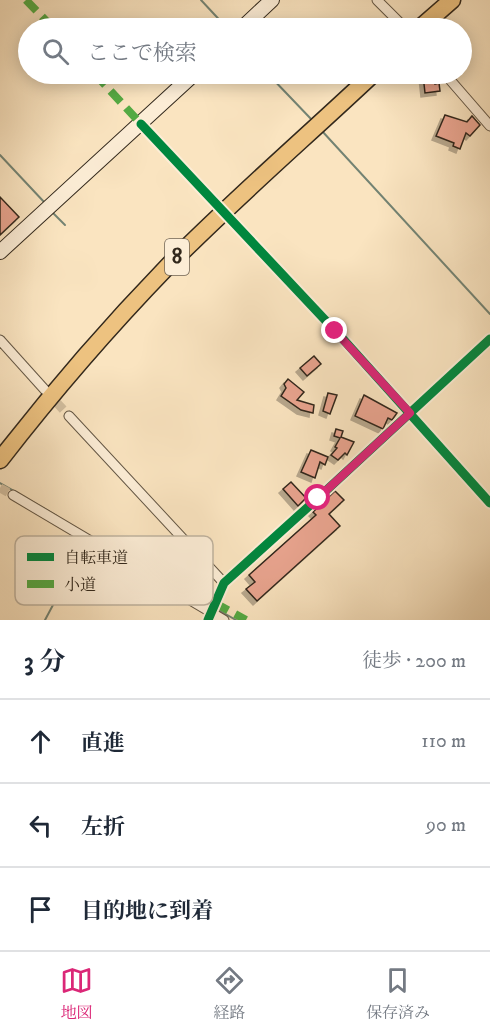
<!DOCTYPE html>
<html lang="ja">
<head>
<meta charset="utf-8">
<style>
  body { margin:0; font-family:"IM FELL DW Pica","Noto Serif JP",serif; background:#f6f6f7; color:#1f2937 }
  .stop { position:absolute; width:18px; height:18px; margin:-14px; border:4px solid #db2777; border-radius:50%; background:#fff }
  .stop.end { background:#db2777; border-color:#fff; box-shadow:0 2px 6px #0008 }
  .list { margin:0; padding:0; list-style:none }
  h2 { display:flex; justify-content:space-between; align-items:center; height:78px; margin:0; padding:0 24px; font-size:26px }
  h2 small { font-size:20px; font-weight:400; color:#747a83 }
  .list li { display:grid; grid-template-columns:39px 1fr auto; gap:18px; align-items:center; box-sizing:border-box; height:84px; padding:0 24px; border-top:2px solid #e0e1e3 }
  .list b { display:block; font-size:22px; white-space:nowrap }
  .list em { font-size:20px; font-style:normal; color:#747a83 }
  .icon { flex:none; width:33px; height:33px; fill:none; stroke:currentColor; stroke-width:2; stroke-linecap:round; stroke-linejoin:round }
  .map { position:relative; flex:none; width:490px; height:620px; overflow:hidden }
  .search { position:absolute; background:#fff; box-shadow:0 3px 15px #0003; left:18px; right:18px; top:18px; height:66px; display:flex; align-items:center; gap:15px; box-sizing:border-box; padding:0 21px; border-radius:33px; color:#747a83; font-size:22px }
  .sheet { height:330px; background:#fff }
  nav { display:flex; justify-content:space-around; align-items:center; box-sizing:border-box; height:84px; border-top:2px solid #e0e1e3; background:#fff; font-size:16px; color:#747a83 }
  nav a { display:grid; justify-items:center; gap:3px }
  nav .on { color:#db2777 }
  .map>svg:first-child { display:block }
</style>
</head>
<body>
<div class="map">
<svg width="490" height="620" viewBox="0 0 490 620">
  <defs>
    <filter id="shadow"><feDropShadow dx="-4" dy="4" stdDeviation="0" flood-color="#0004"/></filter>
  </defs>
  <rect width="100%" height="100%" fill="#fae4c0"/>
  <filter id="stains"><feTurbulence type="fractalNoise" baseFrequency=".00333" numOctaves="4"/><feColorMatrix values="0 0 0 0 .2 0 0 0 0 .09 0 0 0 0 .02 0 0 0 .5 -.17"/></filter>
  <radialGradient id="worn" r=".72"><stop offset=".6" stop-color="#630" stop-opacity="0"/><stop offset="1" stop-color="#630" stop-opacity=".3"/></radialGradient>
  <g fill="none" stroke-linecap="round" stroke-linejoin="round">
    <g stroke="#738373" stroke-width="2">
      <path d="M201,0L227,28"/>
      <path d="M268,74L312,120"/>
      <path d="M322,131L490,314"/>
      <path d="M0,155L45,203"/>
      <path d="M52,212L65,225"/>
      <path d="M0,483L16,492"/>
      <path d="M26,498L57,516"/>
      <path d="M134,562L210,606"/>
      <path d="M215,608L236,620"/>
      <path d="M45,620L86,543"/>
    </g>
  </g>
  <g fill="#e9a48f" stroke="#32281c" stroke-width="1.5" filter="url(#shadow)">
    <path d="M433,74L435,84L439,83L440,91L425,93L423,75Z"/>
    <path d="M445,115L467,122L472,116L480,125L470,136L466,133L460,149L453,146L454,143L436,136Z"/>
    <path d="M0,197L19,217L0,235Z"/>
    <path d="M314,356L321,364L307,376L300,368Z"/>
    <path d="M288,379L304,392L297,400L314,405L313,413L301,410L281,396L286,388L284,384Z"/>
    <path d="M328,393L337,395L330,414L323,411Z"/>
    <path d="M364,395L397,413L392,420L388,418L383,429L355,416Z"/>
    <path d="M336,429L343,431L341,437L354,442L347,455L345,453L338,460L331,455L337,448L335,447L340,438L334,436Z"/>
    <path d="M311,450L328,457L325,465L320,462L315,478L301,472Z"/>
    <path d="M291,482L306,498L298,506L283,489Z"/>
    <path d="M335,491L344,500L329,514L340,526L257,601L246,589L255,582L249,575L316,515L313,512Z"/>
  </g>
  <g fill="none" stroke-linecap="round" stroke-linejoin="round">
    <g stroke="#d2be9f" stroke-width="9" stroke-dasharray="9 4.5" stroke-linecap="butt">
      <path d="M213,200L241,230"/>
      <path d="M48,393L69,416"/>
      <path d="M0,488L13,495"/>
    </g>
    <defs>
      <g id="street">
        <path d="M377,0L405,28"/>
        <path d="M445,74L490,126"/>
        <path d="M141,124L213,200"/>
        <path d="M241,230L342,338L490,503"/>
        <path d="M0,340L45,390"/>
        <path d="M69,416L224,583"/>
        <path d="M13,495L224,620"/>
        <path d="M208,620L224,583L318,498L490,339"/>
      </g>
      <g id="secondary">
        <path d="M242,28L272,0"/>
        <path d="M0,252L194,74"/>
      </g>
      <g id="highway">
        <path d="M420,28L452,0"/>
        <path d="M0,460C52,393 108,328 167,267C233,200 305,138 373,74"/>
      </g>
    </defs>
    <use href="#street" stroke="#645745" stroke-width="11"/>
    <use href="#secondary" stroke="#32281c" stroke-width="16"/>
    <use href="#highway" stroke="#32281c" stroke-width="19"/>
    <use href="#street" stroke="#fcedd6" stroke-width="9"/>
    <use href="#secondary" stroke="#fcedd6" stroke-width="14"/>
    <use href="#highway" stroke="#edc280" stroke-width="16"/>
    <g stroke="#54aa43" stroke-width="8" stroke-dasharray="15 8" stroke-linecap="butt">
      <path d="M26,0L53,28"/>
      <path d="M95,74L141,124"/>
      <path d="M215,603L246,620"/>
    </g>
    <defs>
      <g id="cycleway">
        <path d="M141,124L342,338L490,503"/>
        <path d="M208,620L224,583L318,498L490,339"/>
      </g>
    </defs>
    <use href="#cycleway" stroke="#fcedd6" stroke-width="13"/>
    <use href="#cycleway" stroke="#00873e" stroke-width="9"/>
  </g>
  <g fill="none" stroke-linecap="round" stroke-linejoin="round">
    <path stroke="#db2777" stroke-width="8" d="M318,498L410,413L335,331"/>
  </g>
  <g text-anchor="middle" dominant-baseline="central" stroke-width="4.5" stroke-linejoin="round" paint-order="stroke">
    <rect fill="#fcedd6" stroke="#6f6354" stroke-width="1.5" x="165" y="239" width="24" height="36" rx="4.5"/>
    <g font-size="21" font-weight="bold" fill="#32281c">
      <text x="177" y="257">8</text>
    </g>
  </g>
  <rect x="15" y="536" width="198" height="69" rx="9" fill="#fcedd6" stroke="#bfb29e" stroke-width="1.5"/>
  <rect x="27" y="553" width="27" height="8" fill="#00873e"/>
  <rect x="27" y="580" width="27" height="8" fill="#54aa43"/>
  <g font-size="16" fill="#32281c">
    <text x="64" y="563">自転車道</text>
    <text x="64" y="590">小道</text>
  </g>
  <rect width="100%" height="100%" filter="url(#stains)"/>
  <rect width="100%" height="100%" fill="url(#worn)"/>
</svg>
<div class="stop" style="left:318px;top:498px"></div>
<div class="stop end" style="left:335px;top:331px"></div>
<div class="search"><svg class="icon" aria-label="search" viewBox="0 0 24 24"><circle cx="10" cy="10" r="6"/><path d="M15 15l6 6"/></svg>ここで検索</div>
</div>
<section class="sheet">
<h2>3 分<small>徒歩 · 200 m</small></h2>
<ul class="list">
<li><svg class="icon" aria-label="ahead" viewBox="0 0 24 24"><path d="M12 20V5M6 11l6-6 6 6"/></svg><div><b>直進</b></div><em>110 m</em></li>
<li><svg class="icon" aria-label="left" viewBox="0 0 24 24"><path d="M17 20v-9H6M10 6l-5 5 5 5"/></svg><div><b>左折</b></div><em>90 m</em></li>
<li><svg class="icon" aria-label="arrive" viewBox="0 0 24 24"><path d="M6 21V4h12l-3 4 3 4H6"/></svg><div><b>目的地に到着</b></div></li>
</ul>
</section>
<nav>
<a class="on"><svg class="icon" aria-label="map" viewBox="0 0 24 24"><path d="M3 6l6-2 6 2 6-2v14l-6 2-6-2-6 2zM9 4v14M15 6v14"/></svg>地図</a>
<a><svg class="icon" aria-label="directions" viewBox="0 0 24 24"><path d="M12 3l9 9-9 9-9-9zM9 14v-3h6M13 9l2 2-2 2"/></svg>経路</a>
<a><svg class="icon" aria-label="saved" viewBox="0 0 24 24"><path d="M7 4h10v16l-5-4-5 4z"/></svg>保存済み</a>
</nav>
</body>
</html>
